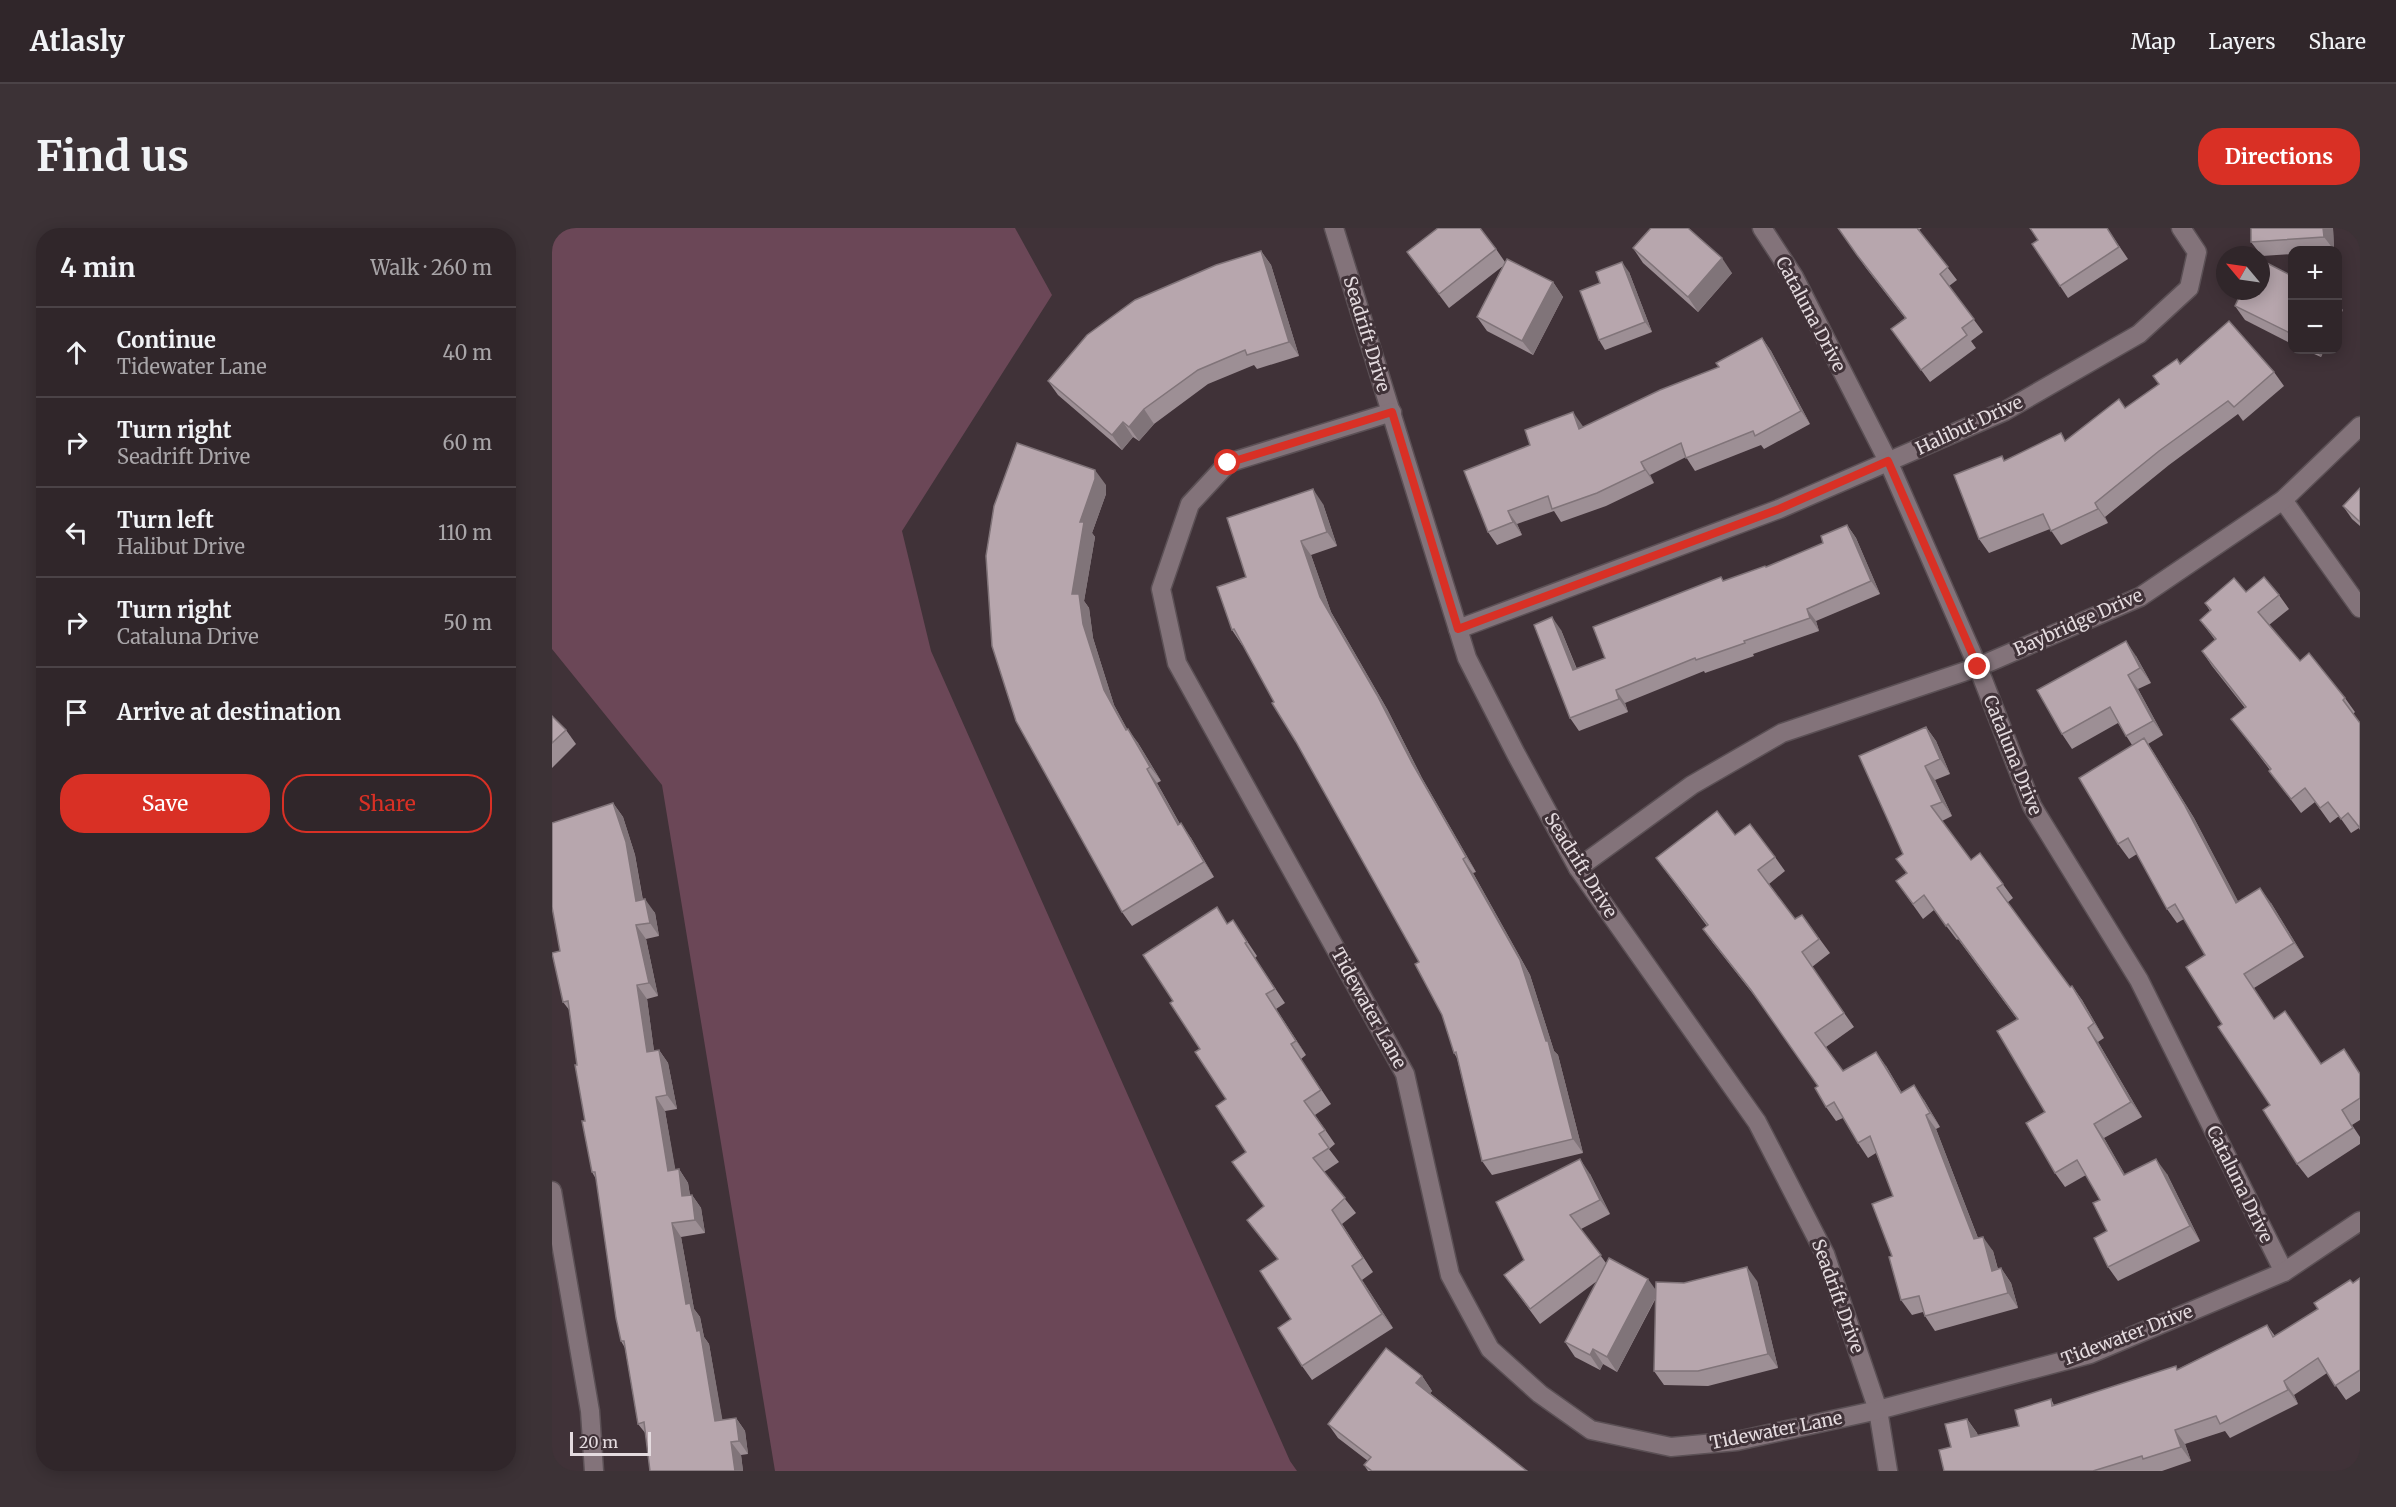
<!DOCTYPE html>
<html lang="en">
<head>
<meta charset="utf-8">
<style>
  body { margin:0; font-family:Merriweather,serif; background:#3c3236; color:#f1f3f6 }
  .controls { position:absolute; right:18px; top:18px; display:grid; overflow:hidden; border-radius:12px; box-shadow:0 3px 15px #0003 }
  .controls button { width:54px; height:54px; display:grid; place-items:center; padding:0; border:0; border-bottom:2px solid #4b4347; background:#30262a; color:#f1f3f6; font:30px sans-serif }
  .compass { position:absolute; left:1664px; top:18px; width:54px; height:54px; border-radius:50%; background:#30262a; box-shadow:0 3px 15px #0003; rotate:299deg }
  .scale { position:absolute; left:18px; bottom:15px; width:81px; box-sizing:border-box; padding-left:6px; border:3px solid #e4dbdf; border-top:0; font-size:16px; line-height:21px; white-space:nowrap; color:#e4dbdf; -webkit-text-stroke:4px #403238; paint-order:stroke }
  .stop { position:absolute; width:18px; height:18px; margin:-14px; border:4px solid #d93025; border-radius:50%; background:#fff }
  .stop.end { background:#d93025; border-color:#fff; box-shadow:0 2px 6px #0008 }
  .list { margin:0; padding:0; list-style:none }
  h2 { display:flex; justify-content:space-between; align-items:center; height:78px; margin:0; padding:0 24px; font-size:26px }
  h2 small { font-size:20px; font-weight:400; color:#a8a5a8 }
  .list li { display:grid; grid-template-columns:39px 1fr auto; gap:18px; align-items:center; box-sizing:border-box; height:90px; padding:0 24px; border-top:2px solid #4b4347 }
  .list b { display:block; font-size:22px; white-space:nowrap }
  .list p { margin:0; font-size:20px; white-space:nowrap; color:#a8a5a8 }
  .list em { font-size:20px; font-style:normal; color:#a8a5a8 }
  .actions { display:flex; gap:12px; padding:18px 24px }
  .actions a { flex:1; padding:14px 0; border:2px solid #d93025; border-radius:24px; text-align:center; font-size:21px; color:#d93025 }
  .actions .main { background:#d93025; color:#fff }
  .icon { flex:none; width:33px; height:33px; fill:none; stroke:currentColor; stroke-width:2; stroke-linecap:round; stroke-linejoin:round }
  .map { position:relative; flex:none; width:1808px; height:1243px; overflow:hidden; border-radius:24px }
  header { display:flex; align-items:center; gap:36px; box-sizing:border-box; height:84px; padding:0 30px; background:#30262a; border-bottom:2px solid #4b4347 }
  header strong { font-size:28px }
  nav { display:flex; gap:33px; margin-inline-start:auto; font-size:21px }
  .intro { display:flex; align-items:center; justify-content:space-between; box-sizing:border-box; height:144px; padding:0 36px }
  h1 { margin:0; font-size:42px }
  .button { padding:15px 27px; border-radius:24px; background:#d93025; color:#fff; font-size:21px; font-weight:700 }
  main { display:flex; gap:36px; padding:0 36px }
  aside { flex:1; background:#30262a; border-radius:24px; box-shadow:0 3px 15px #0003 }
  .map>svg:first-child { display:block }
</style>
</head>
<body>
<header>
<strong>Atlasly</strong>
<nav><a>Map</a><a>Layers</a><a>Share</a></nav>
</header>
<div class="intro"><h1>Find us</h1><a class="button">Directions</a></div>
<main>
<aside>
<h2>4 min<small>Walk · 260 m</small></h2>
<ul class="list">
<li><svg class="icon" aria-label="ahead" viewBox="0 0 24 24"><path d="M12 20V5M6 11l6-6 6 6"/></svg><div><b>Continue</b><p>Tidewater Lane</p></div><em>40 m</em></li>
<li><svg class="icon" aria-label="right" viewBox="0 0 24 24"><path d="M7 20v-9h11M14 6l5 5-5 5"/></svg><div><b>Turn right</b><p>Seadrift Drive</p></div><em>60 m</em></li>
<li><svg class="icon" aria-label="left" viewBox="0 0 24 24"><path d="M17 20v-9H6M10 6l-5 5 5 5"/></svg><div><b>Turn left</b><p>Halibut Drive</p></div><em>110 m</em></li>
<li><svg class="icon" aria-label="right" viewBox="0 0 24 24"><path d="M7 20v-9h11M14 6l5 5-5 5"/></svg><div><b>Turn right</b><p>Cataluna Drive</p></div><em>50 m</em></li>
<li><svg class="icon" aria-label="arrive" viewBox="0 0 24 24"><path d="M6 21V4h12l-3 4 3 4H6"/></svg><div><b>Arrive at destination</b></div></li>
</ul>
<div class="actions"><a class="main">Save</a><a>Share</a></div>
</aside>
<div class="map">
<svg width="1808" height="1243" viewBox="0 0 1808 1243">
  <rect width="100%" height="100%" fill="#403238"/>
  <path fill="#6b4757" d="M0,0H463L500,67L350,303L379,423L738,1233L745,1243H223L110,557L0,421Z"/>
  <g fill="none" stroke-linecap="round" stroke-linejoin="round">
    <defs>
      <g id="street">
        <path d="M782,0L915,430L964,526L1026,640L1205,894L1273,1026L1326,1182L1336,1243"/>
        <path d="M1210,0L1242,49L1336,233L1426,439L1480,578L1587,752L1732,1044"/>
        <path d="M840,184L676,235L638,276L609,361L625,435L853,846L898,1047L938,1121L988,1166L1039,1202L1119,1219L1185,1213L1326,1182L1538,1126L1732,1044L1808,993"/>
        <path d="M1731,272L1808,380"/>
        <path d="M906,401L1227,281L1453,183L1587,106L1637,60L1645,24L1629,0"/>
        <path d="M1026,640L1140,557L1230,505L1426,439L1588,369L1731,272L1808,198"/>
        <path d="M0,963L38,1183L42,1243"/>
      </g>
    </defs>
    <use href="#street" stroke="#5b5055" stroke-width="21"/>
    <use href="#street" stroke="#83737a" stroke-width="18"/>
  </g>
  <g fill="#9d8f95">
    <path d="M1286,0H1370L1367,2L1405,52L1397,58L1431,104L1419,113L1424,120L1378,154L1339,101L1353,90L1314,40Z"/>
    <path d="M1555,0L1576,31L1516,70L1508,58L1486,12Z"/>
    <path d="M1781,0L1782,22H1740V26L1710,28L1699,14Z"/>
    <path d="M1081,20L1180,45L1146,84L1091,35Z"/>
    <path d="M944,21L953,34L1001,54L1011,69L981,127L935,103L925,89L951,38L897,80L855,24Z"/>
    <path d="M709,23L719,37L747,128L705,141L702,137L656,156L602,196L587,213L581,209L570,222L506,167L496,153Z"/>
    <path d="M1077,44L1100,104L1053,122L1047,112Z"/>
    <path d="M1740,48V116L1693,92L1683,78Z"/>
    <path d="M1210,110L1219,123L1258,196L1212,221L1209,217L1143,243L1134,229L1098,247L1102,255L1054,278L1009,294L1002,283L965,296L970,307L945,317L936,304L978,217L1030,197L1031,200L1167,139Z"/>
    <path d="M1753,122H1772L1769,129Z"/>
    <path d="M1628,136L1722,144L1732,158L1691,193L1686,186L1617,237L1553,289L1556,295L1509,317L1498,301L1437,325L1427,311L1453,232L1514,212L1573,180L1607,156Z"/>
    <path d="M554,257V266L540,305L543,309L532,373L537,380L541,410L562,477L575,501L586,515L609,553L605,555L628,596L639,610L662,649L580,698L570,684L464,493Z"/>
    <path d="M1808,260V298L1800,291L1791,278Z"/>
    <path d="M771,276L785,318L759,327L779,384L835,481L870,550L924,644L921,645L978,747L1002,823L1006,827L1031,925L940,947L930,933L905,830L902,825L890,787L867,734L691,417H690L680,402L694,349Z"/>
    <path d="M1295,297L1304,310L1328,366L1264,393L1267,403L1201,426L1202,428L1153,445L1152,443L1073,475L1076,484L1027,503L1018,490L1009,402L1025,441L1053,430L1172,353L1214,339L1271,315Z"/>
    <path d="M1694,364L1727,367L1737,381L1717,397L1748,433L1793,470L1803,484L1801,486L1808,495V602L1807,600L1799,605L1787,588L1778,595L1763,574L1749,585L1717,543L1718,542L1690,505L1679,491L1693,480L1660,438L1650,423L1663,412L1648,392L1658,383L1653,375Z"/>
    <path d="M1584,428L1599,455L1586,461L1611,507L1596,516L1642,590L1686,674L1719,675L1752,729L1702,760L1722,791L1769,836L1808,845V892L1800,897L1808,909V916L1756,950L1745,936L1718,877L1670,796L1653,727L1632,691L1625,695L1615,681L1585,626L1577,631L1566,616L1580,517L1566,495L1520,521L1510,506Z"/>
    <path d="M0,488L14,502L24,516L0,540Z"/>
    <path d="M1374,499L1384,513L1398,546L1383,552L1400,588L1390,593L1419,632L1428,625L1461,670L1455,675L1518,759L1520,758L1530,772L1552,810L1546,814L1590,889L1552,910L1573,947L1615,946L1648,1013L1566,1053L1556,1039L1555,1003L1548,972L1534,947L1513,959L1503,945L1493,884L1465,791L1406,711L1405,712L1382,682L1371,691L1344,653L1354,645L1351,626Z"/>
    <path d="M61,575L71,589L83,627L91,672L103,685L107,708L94,711L106,768L95,771L102,823L107,822L116,835L125,881L113,883L123,942L127,941L136,955L138,967H140L149,980L153,1005L129,1009L142,1081L148,1089L152,1109L157,1116L170,1192L184,1190L193,1203L196,1226L189,1227L191,1243H98L94,1206L86,1196L73,1120L69,1113L44,951L40,944L18,783L11,774L8,723Z"/>
    <path d="M1183,607L1223,629L1233,643L1217,656L1243,691L1250,687L1278,725L1260,739L1302,799L1274,819L1291,843L1334,838L1350,865L1372,872L1388,899L1384,901L1426,1010L1441,1023L1446,1041L1449,1040L1459,1055L1466,1080L1383,1103L1373,1088L1371,1084L1360,1087L1349,1072L1340,1028L1341,968L1324,925L1316,930L1306,915L1291,890L1284,893L1274,879L1266,858L1209,776L1161,715L1151,701L1155,698L1104,630Z"/>
    <path d="M676,695L691,707L705,728L703,730L733,775L724,781L754,827L749,831L779,876L763,887L783,916L777,921L787,934L772,944L804,985L790,996L821,1044L810,1052L841,1100L760,1152L750,1138L726,1032L695,992L712,978L694,924L674,871L648,821L621,773Z"/>
    <path d="M1038,946L1058,986L1029,1001L1054,1035L1104,1062L1132,1055L1205,1053L1226,1140L1156,1158L1112,1157L1102,1143L1104,1070L1065,1144L1051,1136L1048,1142L1023,1129L1013,1114L1045,1053L988,1096L952,1047L972,1032Z"/>
    <path d="M1808,1050V1163L1794,1172L1775,1145L1742,1167L1746,1176L1678,1210L1673,1203L1633,1216L1639,1233L1610,1243H1392L1399,1219L1415,1191L1425,1205L1426,1208L1467,1198L1499,1171L1502,1177L1626,1141L1715,1097L1723,1108L1766,1081Z"/>
    <path d="M870,1148L880,1163L878,1165L975,1243H816L812,1237L816,1233L786,1210L776,1196Z"/>
  </g>
  <g fill="#807479">
    <path d="M1771,0H1781L1782,22L1772,9Z"/>
    <path d="M709,23L719,37L747,128L737,114Z"/>
    <path d="M1170,30L1180,45L1146,84L1136,69Z"/>
    <path d="M1070,34L1077,44L1100,104L1093,94Z"/>
    <path d="M1001,54L1011,69L981,127L970,113Z"/>
    <path d="M1785,74L1791,82L1785,95Z"/>
    <path d="M1210,110L1219,123L1258,196L1249,183Z"/>
    <path d="M1763,122H1772L1769,129Z"/>
    <path d="M592,181L602,196L587,213L577,199Z"/>
    <path d="M1021,184L1030,197L1036,214L1027,201Z"/>
    <path d="M571,194L581,209L570,222L560,207Z"/>
    <path d="M1089,234L1098,247L1102,255L1093,242Z"/>
    <path d="M543,242L554,257V266L540,305L543,309L532,373L537,380L541,410L562,477L584,517L574,502L552,462L520,366L528,294Z"/>
    <path d="M761,261L771,276L785,318L775,304Z"/>
    <path d="M1543,275L1553,289L1556,295L1546,281Z"/>
    <path d="M956,283L965,296L970,307L961,294Z"/>
    <path d="M1295,297L1304,310L1328,366L1319,353Z"/>
    <path d="M749,313L759,327L779,384L835,481L870,550L924,644L914,629L860,535L768,369Z"/>
    <path d="M1255,381L1264,393L1267,403L1258,390Z"/>
    <path d="M1000,389L1009,402L1030,455L1021,442Z"/>
    <path d="M1574,413L1584,428L1599,455L1588,440Z"/>
    <path d="M1576,447L1586,461L1611,507L1601,493Z"/>
    <path d="M1064,462L1073,475L1076,484L1067,471Z"/>
    <path d="M1374,499L1384,513L1398,546L1388,531Z"/>
    <path d="M576,501L586,515L609,553L598,539Z"/>
    <path d="M1592,510L1602,525L1642,590L1695,690L1684,675Z"/>
    <path d="M1373,538L1383,552L1400,588L1390,574Z"/>
    <path d="M595,541L605,555L636,611L626,597Z"/>
    <path d="M61,575L71,589L83,627L93,686L84,673Z"/>
    <path d="M629,595L639,610L662,649L652,634Z"/>
    <path d="M911,631L921,645L978,747L1002,823L1006,827L1031,925L1021,911L994,813Z"/>
    <path d="M1708,660L1719,675L1752,729L1742,715Z"/>
    <path d="M93,671L103,685L107,708L98,695Z"/>
    <path d="M84,697L94,711L106,768L97,755Z"/>
    <path d="M85,757L95,771L104,838L95,824Z"/>
    <path d="M1520,758L1530,772L1552,810L1542,795Z"/>
    <path d="M714,766L724,781L754,827L744,813Z"/>
    <path d="M1536,800L1546,814L1590,889L1579,874Z"/>
    <path d="M107,822L116,835L125,881L115,867Z"/>
    <path d="M1324,824L1334,838L1359,880L1349,865Z"/>
    <path d="M1362,857L1372,872L1388,899L1378,885Z"/>
    <path d="M104,869L113,883L126,956L116,943Z"/>
    <path d="M1374,887L1384,901L1432,1026L1422,1011Z"/>
    <path d="M1542,896L1552,910L1582,962L1572,947Z"/>
    <path d="M1028,931L1038,946L1058,986L1048,972Z"/>
    <path d="M1604,931L1615,946L1648,1013L1638,998Z"/>
    <path d="M127,941L136,955L140,982L130,968Z"/>
    <path d="M140,967L149,980L153,1005L143,992Z"/>
    <path d="M120,995L129,1009L142,1081L148,1089L152,1109L157,1116L173,1206L163,1193L145,1103L134,1076Z"/>
    <path d="M1431,1009L1441,1023L1450,1057L1440,1043Z"/>
    <path d="M800,1038L810,1052L841,1100L830,1086Z"/>
    <path d="M1195,1039L1205,1053L1226,1140L1216,1126Z"/>
    <path d="M1449,1040L1459,1055L1466,1080L1456,1065Z"/>
    <path d="M1096,1051L1106,1065L1065,1144L1055,1129Z"/>
    <path d="M1041,1121L1051,1136L1048,1142L1038,1127Z"/>
    <path d="M870,1148L880,1163L875,1169L864,1155Z"/>
    <path d="M1732,1153L1742,1167L1746,1176L1736,1162Z"/>
    <path d="M184,1190L193,1203L196,1226L187,1213Z"/>
    <path d="M1415,1191L1425,1205L1430,1224L1419,1209Z"/>
    <path d="M1623,1202L1633,1216L1639,1233L1629,1219Z"/>
    <path d="M179,1214L189,1227L191,1243H183Z"/>
  </g>
  <g fill="#b7a6ad" stroke="#807479" stroke-width="1.5">
    <path d="M886,0H928L944,21L887,66L855,24Z"/>
    <path d="M1099,0H1136L1170,30L1136,69L1081,20Z"/>
    <path d="M1286,0H1365L1396,39L1388,46L1422,91L1410,100L1415,107L1369,142L1339,101L1354,90L1305,27Z"/>
    <path d="M1478,0H1555L1567,19L1508,58L1480,16L1486,12Z"/>
    <path d="M1699,0H1771L1772,9L1699,14Z"/>
    <path d="M709,23L737,114L695,127L693,122L646,142L592,181L577,199L571,194L560,207L496,153L535,107L583,72L664,37Z"/>
    <path d="M955,31L1001,54L970,113L925,89Z"/>
    <path d="M1709,32L1740,48V106L1683,78L1690,63H1709Z"/>
    <path d="M1070,34L1093,94L1047,112L1028,63L1048,55L1044,44Z"/>
    <path d="M1677,93L1722,144L1682,179L1676,173L1607,223L1543,275L1546,281L1499,303L1491,286L1427,311L1402,247L1450,228L1452,233L1509,205L1513,213L1567,171L1573,180L1607,156L1601,148L1625,131L1628,136Z"/>
    <path d="M1210,110L1249,183L1203,208L1201,203L1134,230L1129,215L1089,234L1093,242L1045,265L1000,281L996,268L956,283L961,294L936,304L912,243L978,217L973,202L1021,184L1027,201L1108,162L1167,139L1164,135Z"/>
    <path d="M465,215L543,242V251L528,294H532L520,366H527L531,396L552,462L574,502L576,501L598,539L595,541L626,597L629,595L652,634L570,684L464,493L440,418L434,328L442,278Z"/>
    <path d="M1808,260V294L1791,278Z"/>
    <path d="M761,261L775,304L749,313L768,369L825,467L860,535L914,629L911,631L968,732L994,813H996L1021,911L930,933L904,824L902,825L890,787L863,736L867,734L744,514L720,475L722,474L682,401L680,402L665,359L694,349L675,290Z"/>
    <path d="M1295,297L1319,353L1255,381L1258,390L1192,413L1193,415L1144,432L1143,430L1064,462L1067,471L1018,490L982,397L1000,389L1021,442L1053,430L1041,399L1169,349L1171,353L1213,338L1214,339L1271,315L1269,308Z"/>
    <path d="M1712,349L1727,367L1706,384L1748,433L1757,425L1793,470L1791,472L1808,495V600L1796,585L1789,591L1776,574L1768,580L1753,560L1739,571L1717,543L1719,541L1679,491L1694,479L1650,423L1664,411L1648,392L1659,382L1653,375L1682,350L1694,364Z"/>
    <path d="M1574,413L1588,440L1576,447L1601,493L1574,508L1558,479L1510,506L1485,462Z"/>
    <path d="M0,488L14,502L0,515Z"/>
    <path d="M1374,499L1388,531L1373,538L1390,574L1379,578L1419,632L1428,625L1451,656L1445,660L1518,759L1520,758L1542,795L1536,800L1579,874L1542,896L1572,947L1604,931L1638,998L1556,1039L1542,1010L1555,1003L1541,975L1548,972L1525,932L1503,945L1474,895L1493,884L1445,803L1466,791L1396,696L1394,698L1372,667L1361,676L1344,653L1355,645L1344,631L1351,626L1307,528Z"/>
    <path d="M1592,510L1632,576L1684,675L1708,660L1742,715L1692,746L1722,791L1733,783L1769,836L1792,821L1808,846V870L1790,882L1801,900L1745,936L1711,882L1718,877L1666,799L1670,796L1634,739L1653,727L1623,676L1615,681L1576,610L1566,616L1527,550Z"/>
    <path d="M61,575L74,614L84,673L93,671L98,695L84,697L97,755L85,757L95,824L107,822L115,867L104,869L116,943L127,941L130,968L140,967L143,992L120,995L134,1076L138,1075L145,1103L148,1102L163,1193L184,1190L187,1213L179,1214L183,1243H98L92,1194L86,1196L72,1113H69L64,1090L43,944H40L30,893H33L23,837H25L16,773L11,774L0,725L8,723L0,679V595Z"/>
    <path d="M1165,583L1183,607L1198,596L1223,629L1206,642L1243,691L1250,687L1267,711L1250,724L1292,785L1263,805L1291,843L1324,824L1349,865L1362,857L1378,885L1374,887L1422,1011L1431,1009L1440,1043L1449,1040L1456,1065L1373,1088L1367,1068L1349,1072L1337,1029L1340,1028L1320,976L1341,968L1318,908L1306,915L1282,874L1274,879L1263,860L1266,858L1199,762L1151,701L1156,697L1104,630Z"/>
    <path d="M665,679L675,696L681,692L695,714L693,715L723,761L714,766L744,813L739,816L769,862L752,873L773,902L767,906L777,920L761,930L793,970L780,982L811,1030L800,1038L830,1086L750,1138L726,1100L739,1091L708,1043L726,1031L695,992L712,978L680,934L694,924L664,878L674,871L643,824L648,821L618,775L621,773L591,727Z"/>
    <path d="M1028,931L1048,972L1018,987L1049,1027L978,1081L952,1047L972,1032L944,974Z"/>
    <path d="M1057,1030L1096,1051L1055,1129L1041,1121L1038,1127L1013,1114Z"/>
    <path d="M1195,1039L1216,1126L1146,1143H1102L1104,1054L1132,1055Z"/>
    <path d="M1808,1050V1142L1783,1158L1766,1130L1732,1153L1736,1162L1668,1196L1664,1188L1623,1202L1629,1219L1591,1231L1590,1228L1541,1243H1392L1387,1222L1399,1219L1393,1196L1415,1191L1419,1209L1467,1198L1463,1182L1499,1171L1500,1178L1624,1138L1625,1142L1715,1097L1721,1109L1766,1081L1762,1075L1798,1052L1801,1055Z"/>
    <path d="M834,1120L870,1148L864,1155L975,1243H820L812,1237L819,1229L776,1196Z"/>
  </g>
  <g fill="none" stroke-linecap="round" stroke-linejoin="round">
    <path stroke="#d93025" stroke-width="8" d="M676,235L840,184L906,401L1227,281L1336,233L1426,439"/>
  </g>
  <g text-anchor="middle" dominant-baseline="central" stroke-width="6" stroke-linejoin="round" paint-order="stroke">
    <g font-size="18" fill="#e4dbdf" stroke="#403238">
      <text transform="translate(1259 86) rotate(62)">Cataluna Drive</text>
      <text transform="translate(815 106) rotate(73)">Seadrift Drive</text>
      <text transform="translate(1417 197) rotate(-25)">Halibut Drive</text>
      <text transform="translate(1526 394) rotate(-24)">Baybridge Drive</text>
      <text transform="translate(1461 527) rotate(68)">Cataluna Drive</text>
      <text transform="translate(1029 637) rotate(58)">Seadrift Drive</text>
      <text transform="translate(817 780) rotate(61)">Tidewater Lane</text>
      <text transform="translate(1688 956) rotate(64)">Cataluna Drive</text>
      <text transform="translate(1286 1068) rotate(70)">Seadrift Drive</text>
      <text transform="translate(1575 1107) rotate(-21)">Tidewater Drive</text>
      <text transform="translate(1224 1202) rotate(-11)">Tidewater Lane</text>
    </g>
  </g>
</svg>
<div class="controls">
<button>+</button>
<button>−</button>
</div>
<svg class="compass" viewBox="-18 -18 36 36"><path d="M0-13l5 13h-10z" fill="#e53935"/><path d="M0 13l5-13h-10z" fill="#a8a5a8"/></svg>
<div class="scale">20 m</div>
<div class="stop" style="left:676px;top:235px"></div>
<div class="stop end" style="left:1426px;top:439px"></div>
</div>
</main>
</body>
</html>
